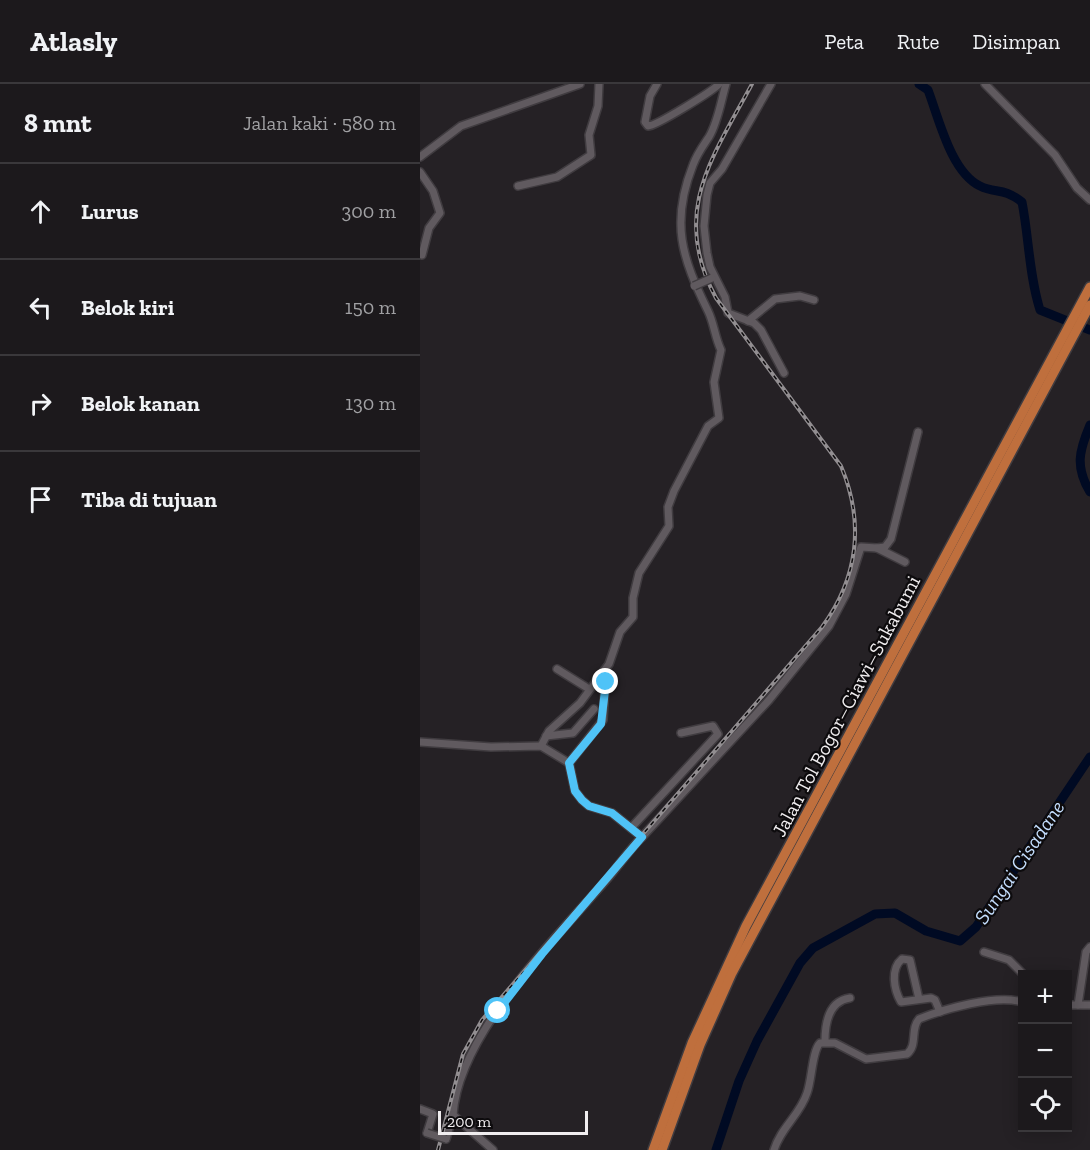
<!DOCTYPE html>
<html lang="id">
<head>
<meta charset="utf-8">
<style>
  body { margin:0; font-family:"Zilla Slab",serif; background:#292629; color:#f1f3f6 }
  .controls { position:absolute; right:18px; bottom:18px; display:grid; overflow:hidden; border-radius:0px; box-shadow:0 3px 15px #0003 }
  .controls button { width:54px; height:54px; display:grid; place-items:center; padding:0; border:0; border-bottom:2px solid #3a383b; background:#1c191c; color:#f1f3f6; font:30px sans-serif }
  .scale { position:absolute; left:18px; bottom:15px; width:150px; box-sizing:border-box; padding-left:6px; border:3px solid #f0edef; border-top:0; font-size:16px; line-height:21px; white-space:nowrap; color:#f0edef; -webkit-text-stroke:4px #0d0b0d; paint-order:stroke }
  .stop { position:absolute; width:18px; height:18px; margin:-14px; border:4px solid #4fc3f7; border-radius:50%; background:#fff }
  .stop.end { background:#4fc3f7; border-color:#fff; box-shadow:0 2px 6px #0008 }
  .list { margin:0; padding:0; list-style:none }
  h2 { display:flex; justify-content:space-between; align-items:center; height:78px; margin:0; padding:0 24px; font-size:26px }
  h2 small { font-size:20px; font-weight:400; color:#a0a0a3 }
  .list li { display:grid; grid-template-columns:39px 1fr auto; gap:18px; align-items:center; box-sizing:border-box; height:96px; padding:0 24px; border-top:2px solid #3a383b }
  .list b { display:block; font-size:22px; white-space:nowrap }
  .list em { font-size:20px; font-style:normal; color:#a0a0a3 }
  .icon { flex:none; width:33px; height:33px; fill:none; stroke:currentColor; stroke-width:2; stroke-linecap:round; stroke-linejoin:round }
  .map { position:relative; flex:none; width:670px; height:1066px; overflow:hidden }
  header { display:flex; align-items:center; gap:36px; box-sizing:border-box; height:84px; padding:0 30px; background:#1c191c; border-bottom:2px solid #3a383b }
  header strong { font-size:28px }
  nav { display:flex; gap:33px; margin-inline-start:auto; font-size:21px }
  main { display:flex }
  aside { flex:1; background:#1c191c }
  .map>svg:first-child { display:block }
</style>
</head>
<body>
<header>
<strong>Atlasly</strong>
<nav><a>Peta</a><a>Rute</a><a>Disimpan</a></nav>
</header>
<main>
<aside>
<h2>8 mnt<small>Jalan kaki · 580 m</small></h2>
<ul class="list">
<li><svg class="icon" aria-label="ahead" viewBox="0 0 24 24"><path d="M12 20V5M6 11l6-6 6 6"/></svg><div><b>Lurus</b></div><em>300 m</em></li>
<li><svg class="icon" aria-label="left" viewBox="0 0 24 24"><path d="M17 20v-9H6M10 6l-5 5 5 5"/></svg><div><b>Belok kiri</b></div><em>150 m</em></li>
<li><svg class="icon" aria-label="right" viewBox="0 0 24 24"><path d="M7 20v-9h11M14 6l5 5-5 5"/></svg><div><b>Belok kanan</b></div><em>130 m</em></li>
<li><svg class="icon" aria-label="arrive" viewBox="0 0 24 24"><path d="M6 21V4h12l-3 4 3 4H6"/></svg><div><b>Tiba di tujuan</b></div></li>
</ul>
</aside>
<div class="map">
<svg width="670" height="1066" viewBox="0 0 670 1066">
  <rect width="100%" height="100%" fill="#252125"/>
  <g fill="none" stroke-linecap="round" stroke-linejoin="round">
    <g stroke="#000a23" stroke-width="9">
      <path d="M499,0L508,6C519,35 531,88 560,102C576,110 583,103 602,118C609,154 609,191 620,226L670,246"/>
      <path d="M670,341C659,367 655,383 670,408"/>
      <path d="M296,1066L319,997L337,957L380,879L393,864L455,830L475,829L506,847L540,857L556,843L670,673"/>
    </g>
    <defs>
      <g id="minor">
        <path d="M237,0L230,12L225,38L228,42C236,42 293,7 299,0"/>
        <path d="M351,0L302,85L290,99L287,111L284,142L287,169L290,183L305,213L308,229L334,239L341,246L364,289"/>
        <path d="M565,0L635,71L657,104L670,116"/>
        <path d="M0,73L41,42L160,0"/>
        <path d="M0,88L13,107L20,129L9,144L2,171"/>
        <path d="M98,102L137,93L171,71L169,51L178,22L179,0"/>
        <path d="M328,237L355,215L380,212L394,216"/>
        <path d="M457,464L465,463L471,455L498,348"/>
        <path d="M137,585L169,605"/>
        <path d="M126,652L153,649L174,625"/>
        <path d="M0,658L71,663L121,662L149,679L155,707L162,716L169,722L192,729L222,753C207,768 196,786 181,802C131,859 38,952 33,1031L73,1066"/>
        <path d="M121,662L129,647L160,619L189,580L200,548L213,533V514L219,489L249,442L248,423L254,407L288,342L299,334L294,298L301,266C295,254 294,239 288,227C262,174 250,139 273,81C277,70 283,62 289,53C298,38 301,17 306,0"/>
        <path d="M149,679L183,636L186,585"/>
        <path d="M211,744L298,650L293,642L261,649"/>
        <path d="M222,753L349,616L409,542L426,510L441,463L457,464L485,478"/>
        <path d="M564,868L589,876L603,890"/>
        <path d="M499,915L490,876L482,875C470,885 474,906 481,918L511,914L515,916L520,928"/>
        <path d="M648,921H670"/>
        <path d="M658,921L666,868L670,863"/>
        <path d="M405,957C405,939 409,917 430,914"/>
        <path d="M0,1025L13,1030L7,1049"/>
        <path d="M26,1055L33,1031"/>
        <path d="M354,1066C361,1043 380,1031 387,1009C392,996 392,967 400,959H415L446,975L487,970C498,961 490,945 499,935C524,925 576,910 602,918"/>
      </g>
      <g id="highway">
        <path d="M233,1066L272,959L326,842L670,203"/>
        <path d="M242,1066L280,961L312,889L670,221"/>
      </g>
    </defs>
    <use href="#minor" stroke="#403c40" stroke-width="10"/>
    <use href="#highway" stroke="#403c40" stroke-width="12"/>
    <use href="#minor" stroke="#605a5f" stroke-width="7"/>
    <use href="#highway" stroke="#bf6f3d" stroke-width="9"/>
    <defs>
      <path id="rail" d="M18,1066L43,970L62,936L402,543C438,494 445,439 421,382L296,214C250,129 292,74 332,0"/>
    </defs>
    <use href="#rail" stroke="#928e91" stroke-width="4"/>
    <use href="#rail" stroke="#0d0b0d" stroke-width="1.5" stroke-dasharray="4.5" stroke-linecap="butt"/>
    <defs>
      <g id="minor-bridge">
        <path d="M274,202L292,194"/>
        <path d="M7,1049L26,1055"/>
      </g>
    </defs>
    <use href="#minor-bridge" stroke="#403c40" stroke-width="10" stroke-linecap="butt"/>
    <use href="#minor-bridge" stroke="#605a5f" stroke-width="7"/>
  </g>
  <g fill="none" stroke-linecap="round" stroke-linejoin="round">
    <path stroke="#4fc3f7" stroke-width="8" d="M78,927L122,870L222,753L192,729L169,722L162,716L155,707L149,679L181,640L186,598"/>
  </g>
  <g text-anchor="middle" dominant-baseline="central" stroke-width="4.5" stroke-linejoin="round" paint-order="stroke">
    <g font-size="20" fill="#f0edef" stroke="#0d0b0d">
      <text transform="translate(426 622) rotate(-62)">Jalan Tol Bogor–Ciawi–Sukabumi</text>
    </g>
    <g font-size="21" font-style="italic" fill="#c4defe" stroke="#0d0b0d">
      <text transform="translate(599 778) rotate(-56)">Sungai Cisadane</text>
    </g>
  </g>
</svg>
<div class="controls">
<button>+</button>
<button>−</button>
<button><svg class="icon" aria-label="locate" viewBox="0 0 24 24"><circle cx="12" cy="12" r="6"/><path d="M12 2v4M12 18v4M2 12h4M18 12h4"/></svg></button>
</div>
<div class="scale">200 m</div>
<div class="stop" style="left:78px;top:927px"></div>
<div class="stop end" style="left:186px;top:598px"></div>
</div>
</main>
</body>
</html>
